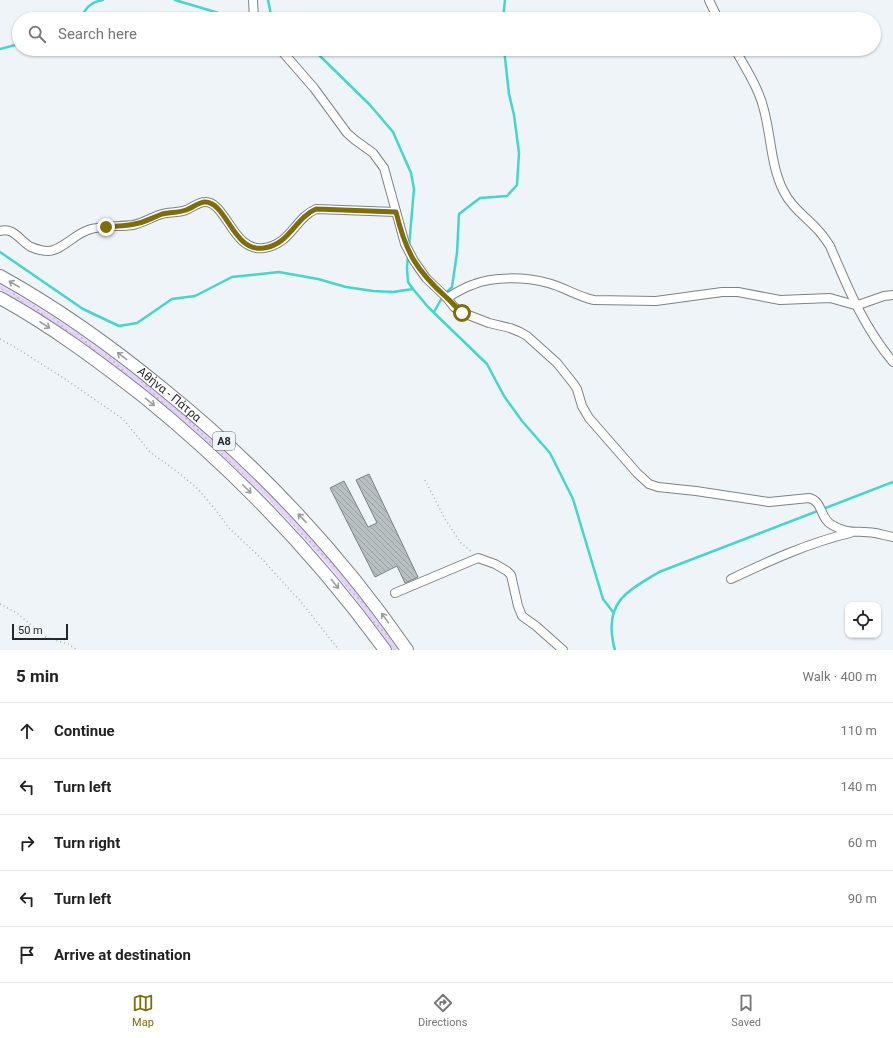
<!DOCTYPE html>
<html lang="en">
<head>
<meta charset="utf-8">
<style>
  body { margin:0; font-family:Roboto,sans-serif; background:#f6f6f6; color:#222 }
  .controls { position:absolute; right:12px; bottom:12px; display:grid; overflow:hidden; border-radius:8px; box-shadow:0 1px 3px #0004 }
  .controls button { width:36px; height:36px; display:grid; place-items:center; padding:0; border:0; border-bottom:1px solid #e0e0e0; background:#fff; color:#222; font:20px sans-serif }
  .scale { position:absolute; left:12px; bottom:10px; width:56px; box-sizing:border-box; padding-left:4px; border:2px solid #252728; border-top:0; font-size:11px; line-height:14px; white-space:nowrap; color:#252728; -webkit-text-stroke:3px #eff4f9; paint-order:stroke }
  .stop { position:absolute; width:12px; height:12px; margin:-9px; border:3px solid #7e6d09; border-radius:50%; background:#fff }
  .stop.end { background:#7e6d09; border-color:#fff; box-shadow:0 1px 4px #0008 }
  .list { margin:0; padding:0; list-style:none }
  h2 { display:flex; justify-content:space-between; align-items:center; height:52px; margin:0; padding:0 16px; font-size:17px }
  h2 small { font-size:13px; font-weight:400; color:#767676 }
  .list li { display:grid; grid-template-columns:26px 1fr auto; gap:12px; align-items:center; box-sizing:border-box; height:56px; padding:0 16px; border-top:1px solid #e0e0e0 }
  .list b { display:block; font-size:15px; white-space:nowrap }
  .list em { font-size:13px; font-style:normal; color:#767676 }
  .icon { flex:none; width:22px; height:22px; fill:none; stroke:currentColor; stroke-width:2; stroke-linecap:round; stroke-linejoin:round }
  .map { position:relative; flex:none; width:893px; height:650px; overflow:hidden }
  .search { position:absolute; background:#fff; box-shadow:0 1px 3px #0004; left:12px; right:12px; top:12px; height:44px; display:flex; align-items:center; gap:10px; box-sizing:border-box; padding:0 14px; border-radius:22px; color:#767676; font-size:15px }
  .sheet { height:332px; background:#fff }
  nav { display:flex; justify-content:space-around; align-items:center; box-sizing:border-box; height:56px; border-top:1px solid #e0e0e0; background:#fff; font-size:11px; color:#767676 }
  nav a { display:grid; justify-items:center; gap:2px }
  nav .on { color:#7e6d09 }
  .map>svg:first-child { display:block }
</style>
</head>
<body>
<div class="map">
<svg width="893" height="650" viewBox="0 0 893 650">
  <defs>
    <pattern id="grass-dots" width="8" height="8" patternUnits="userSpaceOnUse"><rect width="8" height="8" fill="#e5d1fc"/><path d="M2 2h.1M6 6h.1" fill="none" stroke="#c4b3d8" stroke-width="1.8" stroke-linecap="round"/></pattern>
    <pattern id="building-back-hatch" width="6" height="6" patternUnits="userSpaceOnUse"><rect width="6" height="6" fill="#b8bfc1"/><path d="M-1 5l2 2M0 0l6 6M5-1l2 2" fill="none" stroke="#9ea4a6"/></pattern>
  </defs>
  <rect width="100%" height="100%" fill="#eff4f9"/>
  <path fill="url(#grass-dots)" d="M0,285C54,315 104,351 152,389C245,464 331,551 398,650H393C327,553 243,468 151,394C103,356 54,320 0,289Z"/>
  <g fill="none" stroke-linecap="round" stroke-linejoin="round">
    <g stroke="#45d6cb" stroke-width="2.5">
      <path d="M175,0L222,14L271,15"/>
      <path d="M268,0L271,15L275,19"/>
      <path d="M80,19C86,8 90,2 103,0"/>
      <path d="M503,19L505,0"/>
      <path d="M0,49L19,44"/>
      <path d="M311,49L319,55L370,105L393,132L411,173L414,189L409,246"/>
      <path d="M0,252L83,309L119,326L137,323L172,299L195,296L232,277L279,272L318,279L346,287L373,291L393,292L413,289"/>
      <path d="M408,255L407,268L408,282L413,289L428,307L487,364L504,396L522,421L550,453L573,499L603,599L613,612"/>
      <path d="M434,312L443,296L452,287L457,253L459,214L480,198L507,196L517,185L519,153L514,115L509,94L504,49"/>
      <path d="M615,650C613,645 613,640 612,635C608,598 632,589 659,572L893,482"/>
    </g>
  </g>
  <path fill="url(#building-back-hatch)" stroke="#7a8082" d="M369,474L418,577L405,583L397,566L375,577L330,488L344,481L368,527L377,523L356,480Z"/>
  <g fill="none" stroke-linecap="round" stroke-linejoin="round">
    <defs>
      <g id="minor">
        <path d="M253,0L254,19"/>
        <path d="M709,0L718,19"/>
        <path d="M280,49L314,88L347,133L355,140L373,153L384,168L405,244L414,261L426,278L447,298L454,307L463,313L489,323L510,328L520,332L527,336L557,363L573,383L577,389L582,406L589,418L637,473L649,484L658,487L696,491L769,502L809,498C823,501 820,519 832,525C849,535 857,530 875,533C881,534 887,536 893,537"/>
        <path d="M735,49C745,68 759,88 764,110C771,136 771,166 783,190C791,207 805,216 817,229C822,234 826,240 830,246C848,288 863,326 893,362"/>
        <path d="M0,231C14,227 20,241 31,247C36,249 43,251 48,251C61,251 75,234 88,230C102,225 118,227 133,225C143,223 152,217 162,214C169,212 178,213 186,210C192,208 198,202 205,202C226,201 233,253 264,248C291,244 295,218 316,209L396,212"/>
        <path d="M447,298C455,293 463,288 472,285C493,276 526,277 548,283C564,287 578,297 594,300L656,301L722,292H738L780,300L830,298L855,305L861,304L884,296L893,295"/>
        <path d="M731,579C769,561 808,543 850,533"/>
        <path d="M395,593L478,558L495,564L507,571L511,575L518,606L522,616L536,626L563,650"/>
      </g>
      <g id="highway">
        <path id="s1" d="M0,276C58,308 111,346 162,388C255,463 339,551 407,650"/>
        <path d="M0,298C51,326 98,361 144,397C235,471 316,555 385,650"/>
      </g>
    </defs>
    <use href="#minor" stroke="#7e8286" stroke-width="10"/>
    <use href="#highway" stroke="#7e8286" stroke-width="14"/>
    <g stroke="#aaaeb2" stroke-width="1.5" stroke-dasharray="1 3" stroke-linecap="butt">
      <path d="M0,339L13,346L62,377L123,419L150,452L179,473L198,489L215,509L229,528L261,558L301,602L339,650"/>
      <path d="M425,480L445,519L461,543L472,552"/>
      <path d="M0,604L17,613L45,637L68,644L77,650"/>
    </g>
    <use href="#minor" stroke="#fff" stroke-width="8"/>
    <use href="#highway" stroke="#fff" stroke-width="12"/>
  </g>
  <defs><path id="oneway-shaft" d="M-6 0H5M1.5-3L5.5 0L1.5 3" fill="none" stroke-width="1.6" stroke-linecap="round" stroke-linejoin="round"/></defs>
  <g stroke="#9d9e9e">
    <use href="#oneway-shaft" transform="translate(14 284) rotate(-150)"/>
    <use href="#oneway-shaft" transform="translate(45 325) rotate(33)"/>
    <use href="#oneway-shaft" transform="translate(122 356) rotate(-143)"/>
    <use href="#oneway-shaft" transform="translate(150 402) rotate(39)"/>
    <use href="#oneway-shaft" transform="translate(247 489) rotate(45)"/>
    <use href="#oneway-shaft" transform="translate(302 518) rotate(-133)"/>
    <use href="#oneway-shaft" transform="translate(335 584) rotate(51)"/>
    <use href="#oneway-shaft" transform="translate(385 618) rotate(-126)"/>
  </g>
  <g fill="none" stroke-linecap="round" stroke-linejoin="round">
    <path stroke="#7e6d09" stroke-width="5" d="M106,227C117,226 129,226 139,223C147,221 154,217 162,214C170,212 178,213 186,210C192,208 199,202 205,202C227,202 233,253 264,248C290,244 295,218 316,209L396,212C406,253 416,270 447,298C453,303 456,308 462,313"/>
  </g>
  <g text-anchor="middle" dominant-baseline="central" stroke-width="4" stroke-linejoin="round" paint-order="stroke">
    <rect fill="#eff4f9" stroke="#626467" stroke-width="1" x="213" y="432" width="22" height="18" rx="3"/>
    <g font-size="11" font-weight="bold" fill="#252728">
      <text x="224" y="441">Α8</text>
    </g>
    <g font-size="12" fill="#252728" stroke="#eff4f9">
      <text stroke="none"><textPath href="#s1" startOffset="207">Αθήνα - Πάτρα</textPath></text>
    </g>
  </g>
</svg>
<div class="controls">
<button><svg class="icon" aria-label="locate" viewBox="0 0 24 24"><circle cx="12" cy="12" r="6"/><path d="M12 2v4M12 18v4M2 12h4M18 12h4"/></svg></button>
</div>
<div class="scale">50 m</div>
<div class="stop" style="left:462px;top:313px"></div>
<div class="stop end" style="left:106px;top:227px"></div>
<div class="search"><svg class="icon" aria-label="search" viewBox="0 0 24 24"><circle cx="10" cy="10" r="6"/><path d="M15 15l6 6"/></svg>Search here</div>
</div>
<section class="sheet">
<h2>5 min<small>Walk · 400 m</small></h2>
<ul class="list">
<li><svg class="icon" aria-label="ahead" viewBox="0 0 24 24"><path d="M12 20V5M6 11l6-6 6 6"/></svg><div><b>Continue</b></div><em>110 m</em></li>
<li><svg class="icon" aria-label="left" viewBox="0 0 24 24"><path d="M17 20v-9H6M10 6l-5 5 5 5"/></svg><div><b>Turn left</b></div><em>140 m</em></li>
<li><svg class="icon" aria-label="right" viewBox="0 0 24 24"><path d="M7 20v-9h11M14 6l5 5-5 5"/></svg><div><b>Turn right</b></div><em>60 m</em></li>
<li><svg class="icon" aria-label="left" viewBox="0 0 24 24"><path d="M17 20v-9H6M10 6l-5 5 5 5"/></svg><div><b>Turn left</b></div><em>90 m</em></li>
<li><svg class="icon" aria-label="arrive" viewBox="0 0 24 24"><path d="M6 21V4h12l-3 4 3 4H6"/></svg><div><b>Arrive at destination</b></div></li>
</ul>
</section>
<nav>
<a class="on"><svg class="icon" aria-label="map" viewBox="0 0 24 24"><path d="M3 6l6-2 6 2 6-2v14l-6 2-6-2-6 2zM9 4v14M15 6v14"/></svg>Map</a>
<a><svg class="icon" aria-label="directions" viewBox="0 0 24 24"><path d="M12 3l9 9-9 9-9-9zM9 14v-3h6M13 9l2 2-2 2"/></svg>Directions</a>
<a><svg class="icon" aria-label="saved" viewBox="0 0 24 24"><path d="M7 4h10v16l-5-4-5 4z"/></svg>Saved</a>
</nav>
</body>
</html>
